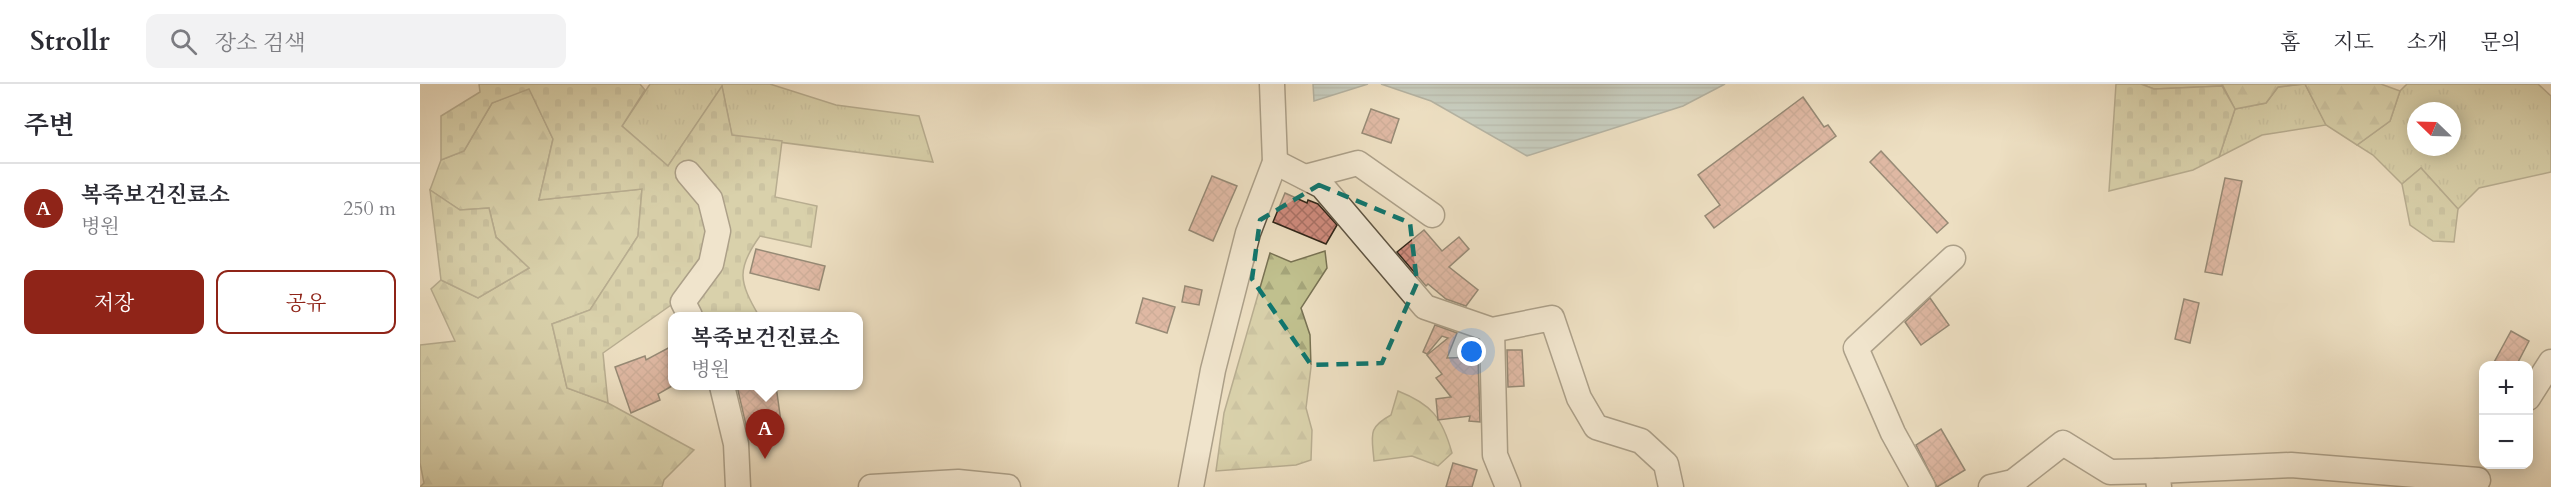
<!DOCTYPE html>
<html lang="ko">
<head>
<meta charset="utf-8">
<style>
  body { margin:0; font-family:Cardo,"Noto Serif KR",serif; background:#f2f2f3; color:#2b2b33 }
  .controls { position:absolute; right:18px; bottom:18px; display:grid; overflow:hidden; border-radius:12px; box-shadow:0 3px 15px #0003 }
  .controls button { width:54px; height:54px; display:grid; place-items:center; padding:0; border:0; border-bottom:2px solid #e1e1e2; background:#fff; color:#2b2b33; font:30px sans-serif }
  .compass { position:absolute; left:1987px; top:18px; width:54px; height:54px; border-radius:50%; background:#fff; box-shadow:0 3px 15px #0003; rotate:293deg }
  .you { position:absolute; left:1052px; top:268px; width:21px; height:21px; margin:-15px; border:4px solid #fff; border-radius:50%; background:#1a73e8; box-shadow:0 0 0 9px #1a73e833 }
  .badge { display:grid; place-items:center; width:39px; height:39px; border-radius:50%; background:#8f2418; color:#fff; font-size:20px; font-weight:700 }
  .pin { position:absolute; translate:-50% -50px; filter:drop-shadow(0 2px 3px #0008) }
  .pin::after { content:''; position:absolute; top:32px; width:21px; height:18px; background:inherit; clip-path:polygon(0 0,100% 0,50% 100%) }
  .popup { position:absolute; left:248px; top:228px; width:195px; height:78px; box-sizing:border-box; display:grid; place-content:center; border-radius:12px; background:#fff; filter:drop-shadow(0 2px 4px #0005); font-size:20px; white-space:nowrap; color:#7c7c81 }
  .popup b { font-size:22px; color:#2b2b33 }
  .popup::after { content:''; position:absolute; left:50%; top:100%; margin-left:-12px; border:12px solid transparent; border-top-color:#fff }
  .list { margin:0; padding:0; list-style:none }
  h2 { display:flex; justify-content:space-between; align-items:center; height:78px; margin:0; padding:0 24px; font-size:26px }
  h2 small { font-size:20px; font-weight:400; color:#7c7c81 }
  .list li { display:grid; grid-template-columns:39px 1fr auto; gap:18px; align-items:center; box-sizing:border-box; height:90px; padding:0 24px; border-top:2px solid #e1e1e2 }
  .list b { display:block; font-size:22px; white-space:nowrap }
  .list p { margin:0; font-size:20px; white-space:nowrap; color:#7c7c81 }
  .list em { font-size:20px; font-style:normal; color:#7c7c81 }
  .actions { display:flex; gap:12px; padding:18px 24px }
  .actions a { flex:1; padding:14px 0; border:2px solid #8f2418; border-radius:12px; text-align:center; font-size:21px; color:#8f2418 }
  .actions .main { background:#8f2418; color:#fff }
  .icon { flex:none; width:33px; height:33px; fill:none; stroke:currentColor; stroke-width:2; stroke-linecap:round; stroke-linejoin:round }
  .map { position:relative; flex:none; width:2131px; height:403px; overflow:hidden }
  header { display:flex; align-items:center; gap:36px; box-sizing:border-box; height:84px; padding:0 30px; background:#fff; border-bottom:2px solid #e1e1e2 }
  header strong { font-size:28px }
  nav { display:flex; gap:33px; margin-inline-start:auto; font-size:21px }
  .search { width:420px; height:54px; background:#f2f2f3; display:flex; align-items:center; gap:15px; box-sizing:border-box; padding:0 21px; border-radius:12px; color:#7c7c81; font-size:22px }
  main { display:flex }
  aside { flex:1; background:#fff }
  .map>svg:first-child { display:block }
</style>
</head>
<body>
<header>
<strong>Strollr</strong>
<div class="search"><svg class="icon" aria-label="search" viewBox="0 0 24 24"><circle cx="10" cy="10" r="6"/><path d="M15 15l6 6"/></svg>장소 검색</div>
<nav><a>홈</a><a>지도</a><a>소개</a><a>문의</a></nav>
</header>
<main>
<aside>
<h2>주변<small></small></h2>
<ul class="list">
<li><span class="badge">A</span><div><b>복죽보건진료소</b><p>병원</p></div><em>250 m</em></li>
</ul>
<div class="actions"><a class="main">저장</a><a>공유</a></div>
</aside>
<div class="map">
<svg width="2131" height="403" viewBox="0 0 2131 403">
  <defs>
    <pattern id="grass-tufts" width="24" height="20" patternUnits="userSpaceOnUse" patternTransform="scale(1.5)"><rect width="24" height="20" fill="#c0c08e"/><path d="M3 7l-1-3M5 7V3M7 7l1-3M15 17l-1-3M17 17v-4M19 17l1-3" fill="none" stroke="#a5a57a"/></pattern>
    <pattern id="forest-firs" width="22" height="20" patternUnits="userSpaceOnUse" patternTransform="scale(1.5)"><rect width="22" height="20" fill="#c0c08e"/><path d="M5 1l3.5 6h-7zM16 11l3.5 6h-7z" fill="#a5a57a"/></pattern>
    <pattern id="cemetery-stones" width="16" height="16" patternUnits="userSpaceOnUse" patternTransform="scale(1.5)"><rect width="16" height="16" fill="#c0c08e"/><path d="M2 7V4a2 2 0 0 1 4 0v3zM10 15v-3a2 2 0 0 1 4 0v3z" fill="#a5a57a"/></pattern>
    <pattern id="water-rules" width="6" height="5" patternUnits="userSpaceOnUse" patternTransform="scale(1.5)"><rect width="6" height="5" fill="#9cbabc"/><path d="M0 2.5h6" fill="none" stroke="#809798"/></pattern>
    <pattern id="building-cross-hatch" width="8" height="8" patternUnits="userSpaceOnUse" patternTransform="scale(1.5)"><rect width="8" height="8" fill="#cf8b7d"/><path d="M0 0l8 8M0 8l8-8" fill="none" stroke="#a87165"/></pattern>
  </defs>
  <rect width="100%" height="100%" fill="#eddfc2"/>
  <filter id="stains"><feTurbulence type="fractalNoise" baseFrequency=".00333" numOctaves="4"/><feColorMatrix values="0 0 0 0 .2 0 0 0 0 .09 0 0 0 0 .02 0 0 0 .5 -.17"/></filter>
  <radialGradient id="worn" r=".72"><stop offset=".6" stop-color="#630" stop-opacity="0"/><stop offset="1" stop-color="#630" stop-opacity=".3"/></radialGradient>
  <g fill="url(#grass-tufts)" stroke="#787253" stroke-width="1.5" fill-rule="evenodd">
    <path d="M230,0H350L416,21L499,32L513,78L312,52L302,3L248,82L202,42Z"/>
    <path d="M1721,0H1802V2L1734,5Z"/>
    <path d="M1885,0L1906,41L1842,51L1799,73L1815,25L1846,19L1858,3Z"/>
    <path d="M1987,0H2118L2131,12V88L2059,104L2038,125L2001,84L1982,100L1953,71L1937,61L1970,37L1980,7ZM1996,27H2032V63H1996Z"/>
  </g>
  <g fill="url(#forest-firs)" stroke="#787253" stroke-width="1.5">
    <path d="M1802,0H1882L1858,3L1846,19L1815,25Z"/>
    <path d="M1885,0H1961L1980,7L1970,37L1937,61L1906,41Z"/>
    <path d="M109,4L133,55L119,116L222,105L218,152L170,226L132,240L147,304L188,319L274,366L244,396L242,403H0L4,399L0,379V261L35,257L11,205L21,196L58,214L109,184L76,153L69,124L40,126L10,106L21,76L44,67L72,19Z"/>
    <path d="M905,167L907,184L881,224L890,251L891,283L886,324L892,346L891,376L876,381L796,387L804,329L850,169L871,178Z"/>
    <path d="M978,307C1011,320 1022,333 1032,369L1018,382L992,372L954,377C952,351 947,344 971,331Z"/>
  </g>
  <g fill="url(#cemetery-stones)" stroke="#787253" stroke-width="1.5">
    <path d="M59,0H220L225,6L202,42L248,82L302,2L312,51L362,57L355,113L397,122L391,163L340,152C316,185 319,198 339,232H264L254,219L183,269L188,319L147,304L132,240L170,226L218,152L222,105L119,116L133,55L109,5L72,19L44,67L21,76V32L60,8Z"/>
    <path d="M1696,0H1721L1734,5L1802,2L1815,25L1799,73L1773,86L1689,107Z"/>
    <path d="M2001,84L2038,125L2034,158L2013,157L1990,141L1982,100Z"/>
    <path d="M10,106L40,126L69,124L76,153L109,184L58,214L21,196Z"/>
  </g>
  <g fill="url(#water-rules)" stroke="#707e7a" stroke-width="1.5">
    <path d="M893,0H948L894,17Z"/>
    <path d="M961,0H1305L1263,22L1107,72L1011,17Z"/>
  </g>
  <g fill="url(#building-cross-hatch)" stroke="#2f2518" stroke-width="1.5">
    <path d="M1383,13L1404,43L1408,41L1416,52L1294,144L1285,132L1300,121L1278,91Z"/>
    <path d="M951,25L979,35L971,59L942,49Z"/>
    <path d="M1461,67L1528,139L1517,149L1450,78Z"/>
    <path d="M792,92L817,102L793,157L769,146Z"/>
    <path d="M1805,94L1822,97L1802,191L1785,188Z"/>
    <path d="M865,109L887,119L888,116L898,120L917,141L906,160L853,138Z"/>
    <path d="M1004,146L1022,167L1039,153L1049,165L1029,183L1058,206L1046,222L1026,215L1008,200L1006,202L977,168Z"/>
    <path d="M336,165L405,182L399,206L330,189Z"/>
    <path d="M765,202L782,206L779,221L762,218Z"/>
    <path d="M723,214L755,223L747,249L716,239Z"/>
    <path d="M1510,214L1529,241L1501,261L1485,238Z"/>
    <path d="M1764,215L1779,219L1770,259L1755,255Z"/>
    <path d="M1015,241L1037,249L1027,274L1058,273L1060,338L1049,337L1050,332L1018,336L1016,315L1031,313L1016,294L1022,290L1007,271L1028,254L1022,252L1007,270L1003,268Z"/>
    <path d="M2091,247L2109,257L2096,282H2072Z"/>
    <path d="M252,262V302L238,310L240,316L211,329L195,283L225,272L226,276Z"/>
    <path d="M1087,266H1102L1104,302L1088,303Z"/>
    <path d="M317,302H356L362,345L328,350Z"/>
    <path d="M1521,345L1545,386L1517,403L1496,361Z"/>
    <path d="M1033,379L1057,386L1052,403H1026Z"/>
  </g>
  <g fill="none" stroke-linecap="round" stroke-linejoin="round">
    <defs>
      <g id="minor">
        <path d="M855,78L902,102L1005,223L1072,246L1132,234L1159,314L1176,343L1221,357L1246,380L1251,403"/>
        <path d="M268,89L290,115L298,147L291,180L263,218L270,232"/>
        <path d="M885,93L938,79L1012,131"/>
        <path d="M1072,246L1075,371L1088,403"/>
        <path d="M302,302L316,360L318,403"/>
        <path d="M2108,314L2131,278"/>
        <path d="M451,403L538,398L588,403"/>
        <path d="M771,403L793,286L828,149L855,78L852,0"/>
        <path d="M1503,403L1473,349L1436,264L1533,174"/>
        <path d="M1571,403L1593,398L1643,359L1690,388L1737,387"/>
        <path d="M1739,403L1737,387L1871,381L2058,396"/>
      </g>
    </defs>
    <use href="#minor" stroke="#5e5442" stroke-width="27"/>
    <use href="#minor" stroke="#f3ead7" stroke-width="24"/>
  </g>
  <path d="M0 0H2131V403H0ZM899,101L990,139L997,199L962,279L891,281L832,195L840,136Z" fill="#eddfc2" fill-opacity=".55" fill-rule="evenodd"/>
  <path fill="none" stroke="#0f766e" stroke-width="4.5" stroke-dasharray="12 8" stroke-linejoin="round" d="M899,101L990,139L997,199L962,279L891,281L832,195L840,136Z"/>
  <rect width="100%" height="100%" filter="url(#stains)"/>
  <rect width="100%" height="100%" fill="url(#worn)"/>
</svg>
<div class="controls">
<button>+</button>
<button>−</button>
</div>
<svg class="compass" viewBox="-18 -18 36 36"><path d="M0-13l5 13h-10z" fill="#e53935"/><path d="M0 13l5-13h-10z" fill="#7c7c81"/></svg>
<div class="you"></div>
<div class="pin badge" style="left:345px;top:375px">A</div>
<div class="popup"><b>복죽보건진료소</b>병원</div>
</div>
</main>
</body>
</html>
